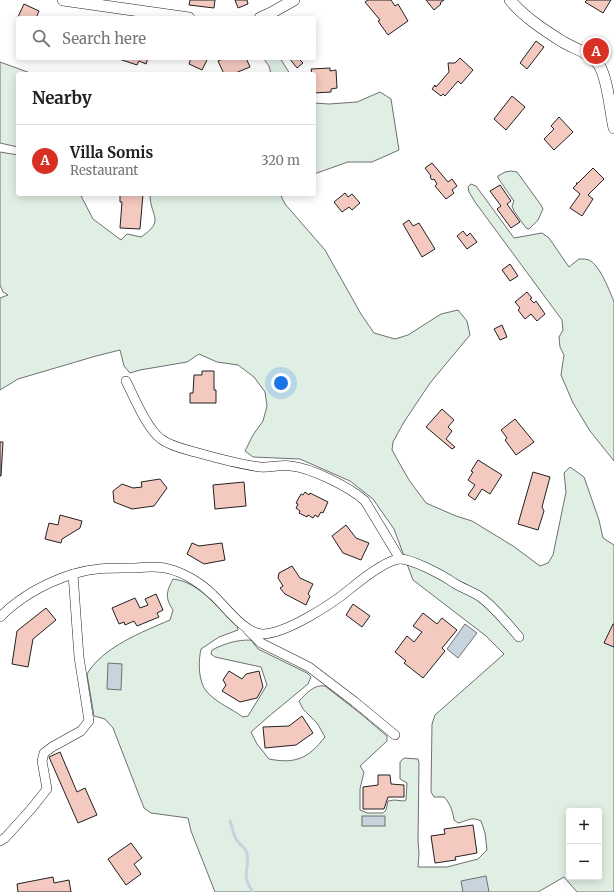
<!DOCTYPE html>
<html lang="en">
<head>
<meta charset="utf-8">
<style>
  body { margin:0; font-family:Merriweather,serif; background:#f6f6f6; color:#202124 }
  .controls { position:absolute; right:12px; bottom:12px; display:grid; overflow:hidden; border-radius:4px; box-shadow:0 2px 10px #0003 }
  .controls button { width:36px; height:36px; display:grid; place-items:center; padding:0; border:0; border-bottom:1px solid #e0e0e0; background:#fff; color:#202124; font:20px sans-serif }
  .you { position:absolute; left:281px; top:383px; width:14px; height:14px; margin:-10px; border:3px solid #fff; border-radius:50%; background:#1a73e8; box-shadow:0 0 0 6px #1a73e833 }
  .badge { display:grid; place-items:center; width:26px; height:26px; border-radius:50%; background:#d93025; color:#fff; font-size:13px; font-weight:700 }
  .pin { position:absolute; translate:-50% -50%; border:2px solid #fff; box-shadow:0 1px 4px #0006 }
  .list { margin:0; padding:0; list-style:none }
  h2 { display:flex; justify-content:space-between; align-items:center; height:52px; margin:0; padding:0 16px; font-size:17px }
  h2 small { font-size:13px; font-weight:400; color:#757577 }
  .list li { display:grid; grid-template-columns:26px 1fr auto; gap:12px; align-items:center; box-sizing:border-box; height:72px; padding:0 16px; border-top:1px solid #e0e0e0 }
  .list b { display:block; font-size:15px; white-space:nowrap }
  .list p { margin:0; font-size:13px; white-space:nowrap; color:#757577 }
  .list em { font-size:13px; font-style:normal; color:#757577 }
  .icon { flex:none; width:22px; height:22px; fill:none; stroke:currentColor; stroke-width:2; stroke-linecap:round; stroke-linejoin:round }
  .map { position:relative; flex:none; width:614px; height:892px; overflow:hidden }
  .search { position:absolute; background:#fff; box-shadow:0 2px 10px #0003; left:16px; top:16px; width:300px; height:44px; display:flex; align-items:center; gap:10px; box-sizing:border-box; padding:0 14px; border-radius:4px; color:#757577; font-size:15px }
  .panel { position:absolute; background:#fff; box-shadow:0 2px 10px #0003; left:16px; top:72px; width:300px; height:124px; border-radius:4px }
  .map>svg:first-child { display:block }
</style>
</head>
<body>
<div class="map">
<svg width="614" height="892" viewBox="0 0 614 892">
  <rect width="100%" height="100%" fill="#fff"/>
  <g fill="#e0efe3" stroke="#6f6f6f" fill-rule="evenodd">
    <path d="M263,58H280L290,74H271L269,66Z"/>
    <path d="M0,62L33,74H18V147L0,143Z"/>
    <path d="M380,92L391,99L399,150L372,162H348L314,174V103L329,104L357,102Z"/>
    <path d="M0,152L18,155V194H80L93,219L121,240L127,234L141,237C166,220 150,217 150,194H280L285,204L325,250L361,314L374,333L395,339L408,335L441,314L458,310L467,321L470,335L430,383L404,422L393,442L392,450L409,480L426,503L456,516L472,521L513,546L540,566L548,563L553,555L566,492L564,473L570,467L584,477L599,520L603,538L614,545V892H577L564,877L538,892H215L191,831L188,818L151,813L144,808L113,728L105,719L94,716L87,674C103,647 142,632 170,620L173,610C165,598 166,592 173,579C200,582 218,609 237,626L238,630L219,637L201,649C198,663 198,684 209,694C219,704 232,709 243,717L248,716L267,685L261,667L215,657L211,654L212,650C226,643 236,640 251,640L258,649L307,673L311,677L308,684L268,717L251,732L257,744L269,759C295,764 308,759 325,737L317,723L303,709L299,701C306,694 314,684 325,686L361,714L387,736V741L360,766L364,772L360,789V810L367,813H383L386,810L388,801L394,800L404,801L406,800L407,783L400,779V762L404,758L418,759L419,763L418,841L419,853L418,867H447L478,859L487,850L485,833L481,821C471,816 468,821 458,823L454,820C453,812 450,803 444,797H434L431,792L432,724L435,715L504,654L486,636L413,580L394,529L373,499L350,481L300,459L253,457L245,451L253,435L263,421L267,406L265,392L254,377L238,365L217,362L199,354L187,362L140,370L130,373L124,366L120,350L96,356L18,379L0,390V298L8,295L3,292L0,285ZM569,811H599V877H569Z"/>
    <path d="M511,171L517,172L541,205L543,209L538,220L529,229L526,228L514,211L512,206L514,201L498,178V176L505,172Z"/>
    <path d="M471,184L476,186L514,238L542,233L549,238L569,267L579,259C582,259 587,259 589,260C600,265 610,292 614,302V461L590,431L573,403L561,375L564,355L560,347L559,337L563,330L562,320L475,202L469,192L468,187Z"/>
  </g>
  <g fill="#c7d3dd" stroke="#6f6f6f">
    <path d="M465,624L477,633L458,658L447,649Z"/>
    <path d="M108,663L122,664L121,690L107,689Z"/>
    <rect x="362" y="816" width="23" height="10"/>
    <path d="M486,876L489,892H463L461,881Z"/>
  </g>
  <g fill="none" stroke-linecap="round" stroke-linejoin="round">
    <path stroke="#c7d3dd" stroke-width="3" d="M230,821C232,827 233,833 236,839C239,845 246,847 247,854C250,873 240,873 253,892"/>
  </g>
  <g fill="#f3c9c0" stroke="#222">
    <path d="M190,0H215L214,8L189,5Z"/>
    <path d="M235,0H247L248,4L238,8Z"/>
    <path d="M368,0H391L395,6L398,4L408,21L388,35L378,21L380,20L365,2Z"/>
    <path d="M426,0H444L440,3L441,4L434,10Z"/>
    <path d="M587,0H611L603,13L585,2Z"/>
    <path d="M24,4L39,11L36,18H18L17,19Z"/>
    <path d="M536,41L544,47L527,69L520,63Z"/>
    <path d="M116,58H148L146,64L139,61L137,65Z"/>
    <path d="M191,58H208L202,70L189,64Z"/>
    <path d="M225,58H246L250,67L233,74H224L218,61Z"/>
    <path d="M287,58H298L303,63L297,68L289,58Z"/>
    <path d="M460,58L473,70L461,84L458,81L445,96L443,94L441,96L432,89L435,85L436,87L449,72L448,63H455Z"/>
    <path d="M330,68V71L336,70L337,88L331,89V92L314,93V74H312L311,69Z"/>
    <path d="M512,96L525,107L506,130L494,119Z"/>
    <path d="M559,117L573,132L554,150L544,139L554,129L551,126Z"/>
    <path d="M432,163L448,182L452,179L457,186L452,190L454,193L446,199L435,186L437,184L434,179L432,180L430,177L431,176L425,168Z"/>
    <path d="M593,168L604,179L588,195L593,199L582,216L570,208L580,194L573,188L577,184L576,183H578Z"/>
    <path d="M500,185L511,201L507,204L520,222L511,228L497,209L501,206L490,191Z"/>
    <path d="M345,193L348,197L352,194L360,203L352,210L349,207L342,212L334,202Z"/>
    <path d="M120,194H143L140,229L120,228L122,202H120Z"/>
    <path d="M409,220L413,226L419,223L435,249L422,257L403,224Z"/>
    <path d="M463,231L467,236L470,233L477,242L467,249L457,236Z"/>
    <path d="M510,264L518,276L510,281L502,270Z"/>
    <path d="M527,292L532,298L530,299L534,303L536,301L545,314L537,321L531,314L525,319L518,310L520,308L515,302Z"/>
    <path d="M502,325L507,337L500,340L494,329Z"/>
    <path d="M202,371H214V390H216V403H190V393H193L194,375H202Z"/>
    <path d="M442,409L454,420L448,427L452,431L446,439L455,447L452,449L426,427Z"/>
    <path d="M515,419L534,442L516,455L505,440L507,438L501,430Z"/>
    <path d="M0,442H3L1,476H0Z"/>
    <path d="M478,460L502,475L490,494L482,489L475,500L468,495L475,485L468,480L473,472L471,471Z"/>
    <path d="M533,472L550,477L542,507L544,511L538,530L518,524Z"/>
    <path d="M160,479L167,488L154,506L132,509L114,502L113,491L122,484L133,488L142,487L141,482Z"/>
    <path d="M244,482L246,506L215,509L213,485Z"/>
    <path d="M305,492L309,495L310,493L328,502L323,513L321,512L318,517L315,515L313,518L308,515L307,517L299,513L300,511L296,508L298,504L296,503L301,494L303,495Z"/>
    <path d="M60,515L82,521L80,528L62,539L61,543L45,539L49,523L58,525Z"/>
    <path d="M346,525L356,538L369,543L361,560L343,553L332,536Z"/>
    <path d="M192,543L199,546L222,543L225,560L204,564L187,554Z"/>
    <path d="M292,566L300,578L313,584L308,594L310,596L306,605L285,594L280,588L283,586L278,578L279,573Z"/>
    <path d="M156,594L163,610L157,613L159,617L137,626L134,621L125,625L124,622L119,624L112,608L135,598L140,608L148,605L145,599Z"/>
    <path d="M353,604L370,616L362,627L346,615Z"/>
    <path d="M46,608L56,620L33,639L28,667L12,664L17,631Z"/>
    <path d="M423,613L437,624L442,618L457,630L442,648L445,651L423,678L404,663L406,661L395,652L407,636L414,642L422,632L413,626Z"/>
    <path d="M613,624H614V647L604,643Z"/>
    <path d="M229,671L242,679L246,674L259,671L263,687L257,698L240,702L222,691L226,685L223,680Z"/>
    <path d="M302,716L313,733L296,745L265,748L263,727L289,726Z"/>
    <path d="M60,752L77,792L85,788L97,815L78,823L49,757Z"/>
    <path d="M378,775H390L391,784L404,785V797H388L384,809H363V787L378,785Z"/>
    <path d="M473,825L477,853L455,857L456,860L435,863L431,836L445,834L444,829Z"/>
    <path d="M131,843L142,858L134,864L141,874L126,885L108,859Z"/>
    <path d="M53,877L54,883L69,880L71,892H18L17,884Z"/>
  </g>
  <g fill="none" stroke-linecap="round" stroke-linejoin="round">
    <defs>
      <g id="minor">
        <path d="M126,381C134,397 147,429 161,439C170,446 184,449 195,452C216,458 238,464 260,467C271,468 281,464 291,466C311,468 350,487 365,501L400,559"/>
        <path d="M0,617C21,596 45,583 73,574"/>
        <path d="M248,630L261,643L309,667L355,702L395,735"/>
        <path d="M0,841L5,838L32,808L47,789L42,761L44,753L52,747L81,731L89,721L79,657L73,574C97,567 112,568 136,568C146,567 159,566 169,569C185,573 202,584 213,595C226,607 244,633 262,634C286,634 332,604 350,589C361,580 385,561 399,559C411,558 444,576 454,583C462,588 471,591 479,596C491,604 509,625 519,637"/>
      </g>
      <g id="tertiary">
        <path d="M63,0L189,18"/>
        <path d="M510,0C524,17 544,30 563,42C575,49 591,53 599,65C608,79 610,111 614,128"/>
        <path d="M260,18L271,13L294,0"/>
      </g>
    </defs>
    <use href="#minor" stroke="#222" stroke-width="10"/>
    <use href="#tertiary" stroke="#222" stroke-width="12"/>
    <use href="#minor" stroke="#fff" stroke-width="9"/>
    <use href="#tertiary" stroke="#fff" stroke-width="11"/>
  </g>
</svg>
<div class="controls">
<button>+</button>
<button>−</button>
</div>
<div class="you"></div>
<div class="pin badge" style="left:596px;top:51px">A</div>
<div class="search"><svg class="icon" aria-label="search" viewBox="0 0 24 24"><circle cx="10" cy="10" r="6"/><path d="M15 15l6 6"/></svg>Search here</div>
<section class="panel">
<h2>Nearby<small></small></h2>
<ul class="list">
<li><span class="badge">A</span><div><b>Villa Somis</b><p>Restaurant</p></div><em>320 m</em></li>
</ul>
</section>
</div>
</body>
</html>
